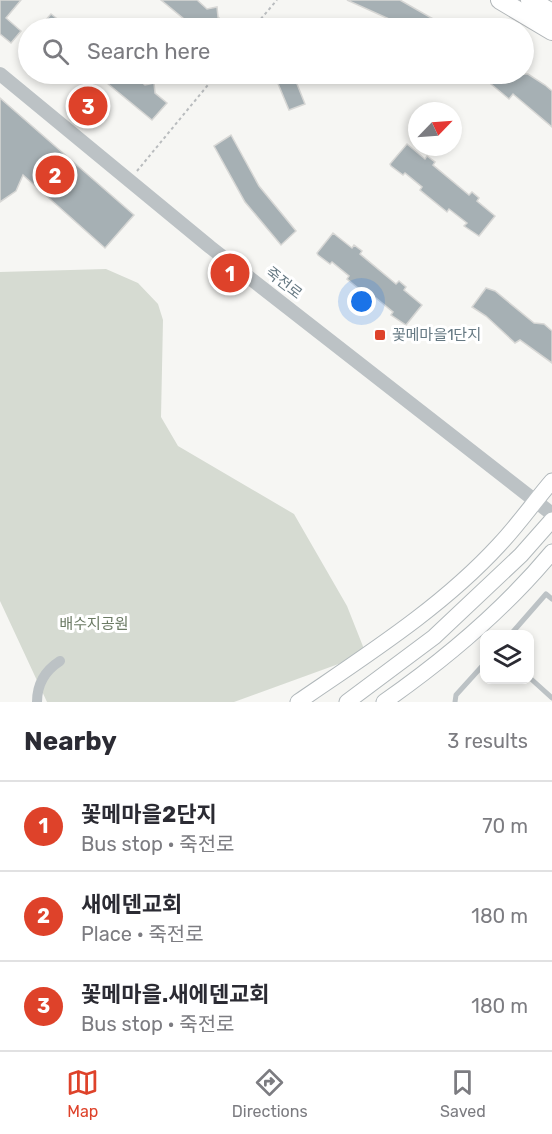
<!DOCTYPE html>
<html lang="en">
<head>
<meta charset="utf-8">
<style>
  body { margin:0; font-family:Rubik,"Noto Sans KR",sans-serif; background:#f2f2f3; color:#2b2b33 }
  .controls { position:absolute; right:18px; bottom:18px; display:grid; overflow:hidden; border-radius:12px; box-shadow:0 3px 9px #0003 }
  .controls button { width:54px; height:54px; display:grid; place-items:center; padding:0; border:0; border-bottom:2px solid #e1e1e2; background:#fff; color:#2b2b33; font:30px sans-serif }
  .compass { position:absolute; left:408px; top:102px; width:54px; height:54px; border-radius:50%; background:#fff; box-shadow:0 3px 9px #0003; rotate:65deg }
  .you { position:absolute; left:362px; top:302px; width:21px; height:21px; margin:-15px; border:4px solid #fff; border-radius:50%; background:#1a73e8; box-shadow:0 0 0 9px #1a73e833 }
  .badge { display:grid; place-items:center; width:39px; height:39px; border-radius:50%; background:#de422a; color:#fff; font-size:20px; font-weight:700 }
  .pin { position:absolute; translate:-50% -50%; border:3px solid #fff; box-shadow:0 2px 6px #0006 }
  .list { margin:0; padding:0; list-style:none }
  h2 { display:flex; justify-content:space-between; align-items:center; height:78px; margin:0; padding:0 24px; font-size:26px }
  h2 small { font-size:20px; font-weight:400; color:#7c7c81 }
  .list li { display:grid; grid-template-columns:39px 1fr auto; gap:18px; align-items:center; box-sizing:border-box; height:90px; padding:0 24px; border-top:2px solid #e1e1e2 }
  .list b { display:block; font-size:22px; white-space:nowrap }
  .list p { margin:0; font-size:20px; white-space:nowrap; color:#7c7c81 }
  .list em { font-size:20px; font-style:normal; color:#7c7c81 }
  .icon { flex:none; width:33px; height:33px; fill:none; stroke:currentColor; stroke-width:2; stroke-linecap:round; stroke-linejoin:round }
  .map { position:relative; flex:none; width:552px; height:702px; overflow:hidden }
  .search { position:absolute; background:#fff; box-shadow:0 3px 9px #0003; left:18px; right:18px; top:18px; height:66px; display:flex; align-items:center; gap:15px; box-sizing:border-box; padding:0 21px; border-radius:33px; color:#7c7c81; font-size:22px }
  .sheet { height:348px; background:#fff }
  nav { display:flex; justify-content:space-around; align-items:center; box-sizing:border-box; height:84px; border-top:2px solid #e1e1e2; background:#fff; font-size:16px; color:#7c7c81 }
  nav a { display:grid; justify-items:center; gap:3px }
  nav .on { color:#de422a }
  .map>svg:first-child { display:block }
</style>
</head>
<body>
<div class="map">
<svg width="552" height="702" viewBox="0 0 552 702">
  <rect width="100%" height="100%" fill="#f6f6f3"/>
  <path fill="#d6dbd2" d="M106,269L138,283L158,304L163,320L161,417L178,446L294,514L347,606L366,654L234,702H47L0,601V272Z"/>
  <g fill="#a6b0b4" stroke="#d7d7d5" stroke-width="1.5">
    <path d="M0,0H21L6,18L21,31L11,43L0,34Z"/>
    <path d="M161,0H197L207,9L217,7L218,17L231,28H195Z"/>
    <path d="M347,0H400L449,28H409Z"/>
    <path d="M51,14L69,28H39Z"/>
    <path d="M96,74H132L145,85L154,83L155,93L167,103L152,120Z"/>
    <path d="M274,74H293L305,104L289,110Z"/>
    <path d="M479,74H528L545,85L552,91V127L513,94L509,99Z"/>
    <path d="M0,98L134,215L105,248L23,175L16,191L0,202Z"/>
    <path d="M231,135L259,186L296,231L281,245L245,202L214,146Z"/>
    <path d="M407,144L425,159L427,156L435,162L433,165L469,195L472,192L479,198L477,201L495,216L479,236L464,226L467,223L449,209L447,212L420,190L422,187L405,173L403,175L391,166L390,164Z"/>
    <path d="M333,233L352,248L354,245L362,251L360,254L396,284L399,281L406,287L404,290L422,305L406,325L391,315L393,312L376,298L374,301L347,279L349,276L332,262L330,264L318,255L317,253Z"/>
    <path d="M486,288L495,291L534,323L544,324L552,331V363L520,340L515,343L486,316L472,307Z"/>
  </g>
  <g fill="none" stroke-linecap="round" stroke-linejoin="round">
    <defs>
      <g id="secondary">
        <path d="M298,702C368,654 442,607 499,545C518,525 534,502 552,481"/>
        <path d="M347,702L434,637L521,555L552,520"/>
        <path d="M384,702C447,658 503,611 552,552"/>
      </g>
      <g id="trunk">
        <path d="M500,0L552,31"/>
        <path d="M530,0L552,13"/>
      </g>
    </defs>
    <use href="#secondary" stroke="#b1b8bb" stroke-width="17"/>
    <use href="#trunk" stroke="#b0b5b8" stroke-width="20"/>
    <g stroke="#b9bcbe" stroke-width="2" stroke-dasharray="3 3" stroke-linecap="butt">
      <path d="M253,28L277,0"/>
      <path d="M137,171L217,74"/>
    </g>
    <g stroke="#bcc2c5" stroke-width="5">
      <path d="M511,634L546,594L552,599"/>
      <path d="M530,678L552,698"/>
      <path d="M455,702L456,695L484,664"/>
    </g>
    <path stroke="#bcc2c5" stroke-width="10" d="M37,702C37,684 46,670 60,661"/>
    <path stroke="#bcc2c5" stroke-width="14" d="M0,74L210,247L552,514"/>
    <use href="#secondary" stroke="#fff" stroke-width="15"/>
    <use href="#trunk" stroke="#fff" stroke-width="18"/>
  </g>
  <rect fill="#de422a" stroke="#fff" stroke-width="2" x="374" y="329" width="12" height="12" rx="3"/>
  <g text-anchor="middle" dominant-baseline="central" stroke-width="6" stroke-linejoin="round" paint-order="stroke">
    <g font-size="15" fill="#667983" stroke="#fff">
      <text transform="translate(284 283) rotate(38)">죽전로</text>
    </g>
    <g font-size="15" fill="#667983" stroke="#fff" text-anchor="start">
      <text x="392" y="335">꽃메마을1단지</text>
    </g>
    <g font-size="15" fill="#6b7a64" stroke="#fff">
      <text x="94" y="624">배수지공원</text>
    </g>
  </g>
</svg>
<div class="controls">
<button><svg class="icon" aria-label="layers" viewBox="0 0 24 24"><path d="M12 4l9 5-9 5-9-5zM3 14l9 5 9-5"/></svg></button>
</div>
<svg class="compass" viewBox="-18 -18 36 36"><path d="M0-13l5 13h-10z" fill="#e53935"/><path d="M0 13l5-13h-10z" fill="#7c7c81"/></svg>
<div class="you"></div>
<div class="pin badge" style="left:230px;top:273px">1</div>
<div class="pin badge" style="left:55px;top:175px">2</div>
<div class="pin badge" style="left:88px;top:106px">3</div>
<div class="search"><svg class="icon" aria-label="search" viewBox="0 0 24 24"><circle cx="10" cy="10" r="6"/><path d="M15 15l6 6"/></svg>Search here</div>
</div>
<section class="sheet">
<h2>Nearby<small>3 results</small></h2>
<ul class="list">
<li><span class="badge">1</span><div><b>꽃메마을2단지</b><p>Bus stop · 죽전로</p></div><em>70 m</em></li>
<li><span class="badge">2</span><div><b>새에덴교회</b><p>Place · 죽전로</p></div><em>180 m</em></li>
<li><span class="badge">3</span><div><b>꽃메마을.새에덴교회</b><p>Bus stop · 죽전로</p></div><em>180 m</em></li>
</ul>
</section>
<nav>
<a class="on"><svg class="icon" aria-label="map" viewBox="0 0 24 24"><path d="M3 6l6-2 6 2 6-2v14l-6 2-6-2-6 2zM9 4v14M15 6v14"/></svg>Map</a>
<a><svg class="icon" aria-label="directions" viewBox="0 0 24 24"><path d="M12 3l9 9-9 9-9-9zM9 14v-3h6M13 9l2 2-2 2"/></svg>Directions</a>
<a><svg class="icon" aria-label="saved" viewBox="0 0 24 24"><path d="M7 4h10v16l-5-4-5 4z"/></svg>Saved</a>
</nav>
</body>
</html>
